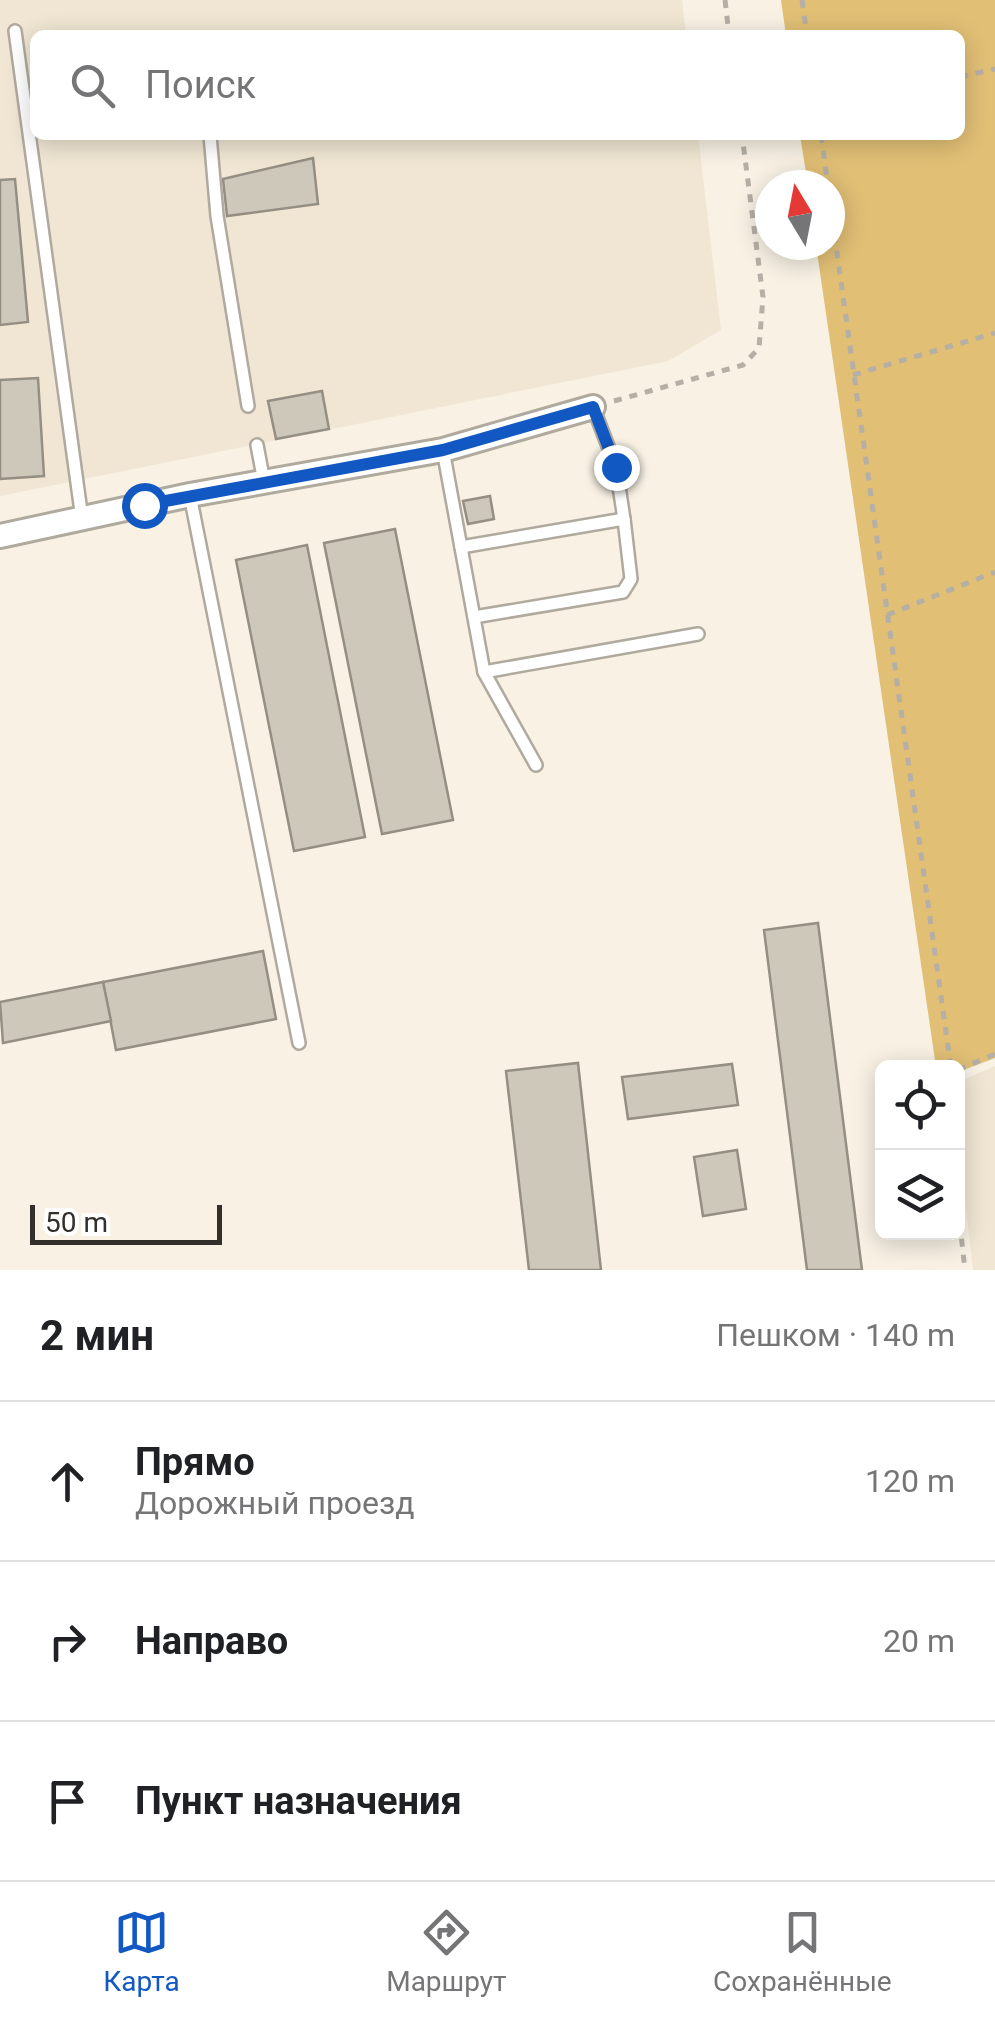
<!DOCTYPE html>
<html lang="ru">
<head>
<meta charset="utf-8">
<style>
  body { margin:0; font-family:Roboto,sans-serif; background:#f6f6f6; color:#202124 }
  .controls { position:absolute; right:30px; bottom:30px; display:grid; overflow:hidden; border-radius:15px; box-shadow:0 5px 25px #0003 }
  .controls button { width:90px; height:90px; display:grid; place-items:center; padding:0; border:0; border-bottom:2px solid #e0e0e0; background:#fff; color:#202124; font:50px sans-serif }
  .compass { position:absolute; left:755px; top:170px; width:90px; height:90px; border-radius:50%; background:#fff; box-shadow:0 5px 25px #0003; rotate:350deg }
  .scale { position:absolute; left:30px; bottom:25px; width:192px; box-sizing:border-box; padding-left:10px; border:5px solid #33302b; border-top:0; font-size:28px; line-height:35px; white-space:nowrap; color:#33302b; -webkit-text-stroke:8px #fff; paint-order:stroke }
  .stop { position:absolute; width:30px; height:30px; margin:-22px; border:8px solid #1258c3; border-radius:50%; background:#fff }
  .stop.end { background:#1258c3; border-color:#fff; box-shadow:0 2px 10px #0008 }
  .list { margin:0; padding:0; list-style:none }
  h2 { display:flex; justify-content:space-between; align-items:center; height:130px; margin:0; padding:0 40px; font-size:42px }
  h2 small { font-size:32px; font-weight:400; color:#757577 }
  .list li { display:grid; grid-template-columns:65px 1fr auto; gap:30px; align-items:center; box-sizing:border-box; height:160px; padding:0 40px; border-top:2px solid #e0e0e0 }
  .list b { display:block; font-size:38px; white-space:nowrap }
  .list p { margin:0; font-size:32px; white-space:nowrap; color:#757577 }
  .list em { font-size:32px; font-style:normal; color:#757577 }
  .icon { flex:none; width:55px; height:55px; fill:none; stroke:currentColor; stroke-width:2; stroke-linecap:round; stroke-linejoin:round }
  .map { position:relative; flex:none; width:995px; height:1270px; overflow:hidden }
  .search { position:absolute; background:#fff; box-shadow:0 5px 25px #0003; left:30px; right:30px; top:30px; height:110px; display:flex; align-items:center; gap:25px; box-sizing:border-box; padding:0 35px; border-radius:15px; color:#757577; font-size:38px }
  .sheet { height:610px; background:#fff }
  nav { display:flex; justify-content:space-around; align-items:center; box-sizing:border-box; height:140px; border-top:2px solid #e0e0e0; background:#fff; font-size:28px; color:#757577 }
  nav a { display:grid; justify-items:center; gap:5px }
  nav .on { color:#1258c3 }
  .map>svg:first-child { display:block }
</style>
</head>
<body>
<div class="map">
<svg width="995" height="1270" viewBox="0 0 995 1270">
  <rect width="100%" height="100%" fill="#f8f1e4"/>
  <g fill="#f0e6d3">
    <path d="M0,0H682L686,35H35V135H698L721,330L668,361L0,496Z"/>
    <path d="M995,1066V1270H973L958,1137V1082Z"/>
  </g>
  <path fill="#e1bf75" d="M781,0H995V1058L958,1072V1068L936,1067L816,245H830V185H808L800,135H960V35H786Z"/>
  <g fill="#cec8bb" stroke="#958f83" stroke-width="2.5">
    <path d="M313,158L318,204L227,216L223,179Z"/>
    <path d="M15,179L28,322L0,325V180Z"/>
    <path d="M38,378L44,476L0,479V380Z"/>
    <path d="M322,391L329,429L276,439L268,401Z"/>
    <path d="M490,496L494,519L468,524L463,501Z"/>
    <path d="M395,529L453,820L382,834L324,543Z"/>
    <path d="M307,545L365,837L294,851L236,560Z"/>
    <path d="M818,923L862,1270H807L764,930Z"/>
    <path d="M263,951L276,1019L116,1050L103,982Z"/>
    <path d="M103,982L111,1021L3,1043L0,1002Z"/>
    <path d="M578,1063L601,1270H529L506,1071Z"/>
    <path d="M732,1064L738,1105L628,1119L622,1077Z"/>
    <path d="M737,1150L746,1209L703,1216L694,1157Z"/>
  </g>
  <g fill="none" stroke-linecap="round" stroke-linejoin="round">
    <defs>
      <g id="lane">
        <path d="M15,31L82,519"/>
        <path d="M210,135L217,216L248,406"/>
        <path d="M593,407L616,467L624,519"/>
        <path d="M257,445L264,482"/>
        <path d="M443,450L484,672L536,765"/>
        <path d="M190,495L299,1043"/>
        <path d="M461,547L624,519L631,579L623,592L474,617"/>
        <path d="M484,672L698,634"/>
      </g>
      <path id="street" d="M0,536L190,495L443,450L593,407"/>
    </defs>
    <use href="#lane" stroke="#b0aa9e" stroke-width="16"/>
    <use href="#street" stroke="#b0aa9e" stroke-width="28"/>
    <g stroke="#b5afa5" stroke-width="5" stroke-dasharray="8 8" stroke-linecap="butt">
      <path d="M725,0L729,35"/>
      <path d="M802,0L807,35"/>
      <path d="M960,77L995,69"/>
      <path d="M821,135L828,185"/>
      <path d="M830,203L951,1068"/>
      <path d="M853,375L995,333"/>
      <path d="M614,401L743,365L759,348L763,297L742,135"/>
      <path d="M887,615L995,572"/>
      <path d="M958,1070L995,1054"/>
      <path d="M958,1207L965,1270"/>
    </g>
    <use href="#lane" stroke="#fff" stroke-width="11"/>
    <use href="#street" stroke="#fff" stroke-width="22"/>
  </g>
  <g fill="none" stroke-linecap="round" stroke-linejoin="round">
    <path stroke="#1258c3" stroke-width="12" d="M144,505L443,450L593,407L616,467"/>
  </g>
</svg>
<div class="controls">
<button><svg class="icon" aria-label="locate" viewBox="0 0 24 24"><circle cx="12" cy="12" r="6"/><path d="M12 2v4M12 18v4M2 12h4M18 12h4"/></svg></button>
<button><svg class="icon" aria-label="layers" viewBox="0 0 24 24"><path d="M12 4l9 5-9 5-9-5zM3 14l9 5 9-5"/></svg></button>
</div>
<svg class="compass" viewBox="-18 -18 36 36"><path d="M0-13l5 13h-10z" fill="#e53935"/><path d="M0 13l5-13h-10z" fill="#757577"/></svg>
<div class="scale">50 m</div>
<div class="stop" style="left:144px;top:505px"></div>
<div class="stop end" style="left:616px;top:467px"></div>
<div class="search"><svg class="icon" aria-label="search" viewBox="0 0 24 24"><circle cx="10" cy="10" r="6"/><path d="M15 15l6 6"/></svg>Поиск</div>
</div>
<section class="sheet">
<h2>2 мин<small>Пешком · 140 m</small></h2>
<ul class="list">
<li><svg class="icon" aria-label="ahead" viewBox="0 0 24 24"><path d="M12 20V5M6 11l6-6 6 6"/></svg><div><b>Прямо</b><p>Дорожный проезд</p></div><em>120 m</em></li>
<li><svg class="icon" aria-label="right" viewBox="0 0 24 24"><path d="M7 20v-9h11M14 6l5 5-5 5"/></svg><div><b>Направо</b></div><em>20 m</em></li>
<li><svg class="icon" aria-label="arrive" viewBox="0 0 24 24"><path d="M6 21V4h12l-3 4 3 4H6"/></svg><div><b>Пункт назначения</b></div></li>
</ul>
</section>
<nav>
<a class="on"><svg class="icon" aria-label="map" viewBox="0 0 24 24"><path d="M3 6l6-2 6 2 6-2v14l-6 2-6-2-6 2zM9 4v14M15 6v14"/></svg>Карта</a>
<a><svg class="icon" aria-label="directions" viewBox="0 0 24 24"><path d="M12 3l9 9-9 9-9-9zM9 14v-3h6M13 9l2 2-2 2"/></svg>Маршрут</a>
<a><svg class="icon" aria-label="saved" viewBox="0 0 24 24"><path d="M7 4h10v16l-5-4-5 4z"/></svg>Сохранённые</a>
</nav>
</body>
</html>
